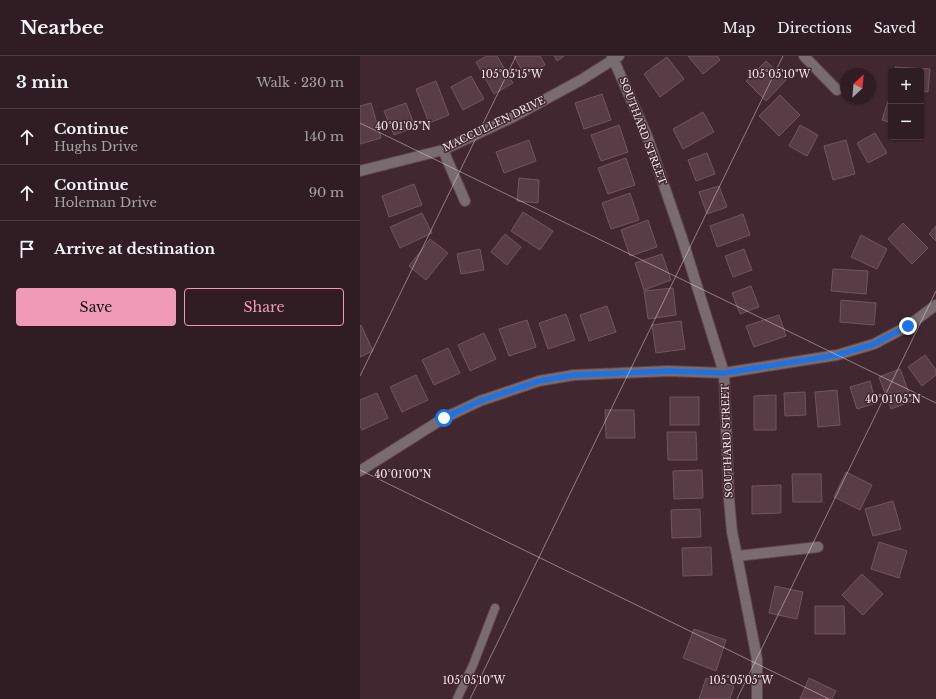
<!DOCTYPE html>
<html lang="en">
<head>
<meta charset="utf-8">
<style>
  body { margin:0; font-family:"Libre Baskerville",serif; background:#38262c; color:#f1f3f6 }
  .controls { position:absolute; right:12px; top:12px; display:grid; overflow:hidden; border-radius:4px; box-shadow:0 1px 3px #0004 }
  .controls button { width:36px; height:36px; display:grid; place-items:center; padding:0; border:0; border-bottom:1px solid #4b3b41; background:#301d24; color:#f1f3f6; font:20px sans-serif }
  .compass { position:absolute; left:480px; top:12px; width:36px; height:36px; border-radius:50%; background:#301d24; box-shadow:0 1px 3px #0004; rotate:26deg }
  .stop { position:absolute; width:12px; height:12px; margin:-9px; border:3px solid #1a73e8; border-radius:50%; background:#fff }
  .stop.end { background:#1a73e8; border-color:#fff; box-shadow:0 1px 4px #0008 }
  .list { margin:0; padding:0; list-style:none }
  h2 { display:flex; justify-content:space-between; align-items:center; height:52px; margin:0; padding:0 16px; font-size:17px }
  h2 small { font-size:13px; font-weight:400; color:#a8a2a6 }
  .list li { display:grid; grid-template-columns:26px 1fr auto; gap:12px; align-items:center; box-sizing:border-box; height:56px; padding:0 16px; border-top:1px solid #4b3b41 }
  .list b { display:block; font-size:15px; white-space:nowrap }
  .list p { margin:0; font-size:13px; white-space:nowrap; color:#a8a2a6 }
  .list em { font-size:13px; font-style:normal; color:#a8a2a6 }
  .actions { display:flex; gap:8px; padding:12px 16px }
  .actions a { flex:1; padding:9px 0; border:1px solid #f09ab7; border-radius:4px; text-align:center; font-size:14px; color:#f09ab7 }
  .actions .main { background:#f09ab7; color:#111 }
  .icon { flex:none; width:22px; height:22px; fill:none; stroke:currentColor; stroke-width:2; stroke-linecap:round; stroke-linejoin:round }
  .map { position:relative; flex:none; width:576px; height:643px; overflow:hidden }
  header { display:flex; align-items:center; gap:24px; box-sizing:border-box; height:56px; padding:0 20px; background:#301d24; border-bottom:1px solid #4b3b41 }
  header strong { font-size:19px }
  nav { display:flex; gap:22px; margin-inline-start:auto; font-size:14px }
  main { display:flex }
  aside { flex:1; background:#301d24 }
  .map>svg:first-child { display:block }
</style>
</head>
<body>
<header>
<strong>Nearbee</strong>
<nav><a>Map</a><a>Directions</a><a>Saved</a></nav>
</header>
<main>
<aside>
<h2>3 min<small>Walk · 230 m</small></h2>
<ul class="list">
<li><svg class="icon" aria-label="ahead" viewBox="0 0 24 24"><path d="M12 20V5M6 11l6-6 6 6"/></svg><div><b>Continue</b><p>Hughs Drive</p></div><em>140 m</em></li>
<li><svg class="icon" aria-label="ahead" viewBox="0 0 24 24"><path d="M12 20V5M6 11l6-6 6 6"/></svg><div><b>Continue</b><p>Holeman Drive</p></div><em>90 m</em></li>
<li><svg class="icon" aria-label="arrive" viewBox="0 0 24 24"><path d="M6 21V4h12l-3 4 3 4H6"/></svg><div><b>Arrive at destination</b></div></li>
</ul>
<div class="actions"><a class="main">Save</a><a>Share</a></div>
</aside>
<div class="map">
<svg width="576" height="643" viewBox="0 0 576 643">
  <rect width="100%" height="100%" fill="#402730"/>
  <g fill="#583d46" stroke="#72565e">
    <path d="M127,0H137L153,27L134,38L116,6Z"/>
    <path d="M154,0H180L185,9L165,20Z"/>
    <path d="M194,0H204L197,5Z"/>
    <path d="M328,0H357L360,4L343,18Z"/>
    <path d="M307,1L324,23L300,41L284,18Z"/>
    <path d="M406,5L426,24L406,45L386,25Z"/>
    <path d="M535,11L570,13L568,36L561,35V15H535Z"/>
    <path d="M111,20L124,43L103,54L91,31Z"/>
    <path d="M76,25L89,59L69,67L56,33Z"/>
    <path d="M242,38L251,64L224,73L215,47Z"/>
    <path d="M420,39L440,59L419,80L399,60Z"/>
    <path d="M528,45H531V67L522,64Z"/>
    <path d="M11,47L21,82L0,88V50Z"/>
    <path d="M46,47L55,71L34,79L24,55Z"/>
    <path d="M343,56L354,76L323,93L313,73Z"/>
    <path d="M259,69L268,96L241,105L231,79Z"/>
    <path d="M440,69L458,79L447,100L429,90Z"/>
    <path d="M515,77L527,97L508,107L497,87Z"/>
    <path d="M169,84L176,105L144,117L136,96Z"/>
    <path d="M486,84L495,118L473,124L464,90Z"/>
    <path d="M347,97L355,118L336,125L328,104Z"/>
    <path d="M266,102L275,129L248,138L238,112Z"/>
    <path d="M159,122L179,124L178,147L157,145Z"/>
    <path d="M54,128L62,149L29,161L22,140Z"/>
    <path d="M359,130L367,151L347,158L339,136Z"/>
    <path d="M270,137L279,164L251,173L242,147Z"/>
    <path d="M163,156L193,175L180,194L151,175Z"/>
    <path d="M62,157L72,177L40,192L30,171Z"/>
    <path d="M383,158L390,179L357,191L350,170Z"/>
    <path d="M288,164L297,191L270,200L261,174Z"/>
    <path d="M543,167L568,192L552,208L528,183Z"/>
    <path d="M576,170V185L569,178Z"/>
    <path d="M145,178L161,191L147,209L131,196Z"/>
    <path d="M501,179L527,193L517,213L491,201Z"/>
    <path d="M70,183L88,197L66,224L49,210Z"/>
    <path d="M120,193L124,214L101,218L97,198Z"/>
    <path d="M384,193L392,214L373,221L365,200Z"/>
    <path d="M302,198L311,224L284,234L275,207Z"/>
    <path d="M473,213L508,215L506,238L471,235Z"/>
    <path d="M391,230L399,251L380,258L372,237Z"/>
    <path d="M313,232L316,259L288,263L284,235Z"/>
    <path d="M481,244L516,247L514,269L480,266Z"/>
    <path d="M247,250L256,276L229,285L220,259Z"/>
    <path d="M206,258L215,284L188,293L179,267Z"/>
    <path d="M419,259L426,280L394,291L386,270Z"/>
    <path d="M167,264L176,291L149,300L139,273Z"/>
    <path d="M321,265L325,293L296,297L292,269Z"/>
    <path d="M1,269L13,295L0,301V270Z"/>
    <path d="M124,277L136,303L110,315L98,289Z"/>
    <path d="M88,292L100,317L74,329L62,304Z"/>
    <path d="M565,299L576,314V319L562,330L548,311Z"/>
    <path d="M540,313L552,345L531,353L519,321Z"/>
    <path d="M56,319L68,344L42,356L30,331Z"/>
    <path d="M510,325L516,347L497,353L490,331Z"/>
    <path d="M477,334L480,369L458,371L455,336Z"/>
    <path d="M445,336L446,359L425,360L424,337Z"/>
    <path d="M17,337L28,362L2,374L0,370V344Z"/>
    <path d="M416,339V374H394V340Z"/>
    <rect x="310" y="341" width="29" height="28"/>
    <path d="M245,354H274L275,382H246Z"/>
    <path d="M307,376H336L337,404H308Z"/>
    <path d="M342,414L343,442L314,443L313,415Z"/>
    <path d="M486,416L512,429L500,454L474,441Z"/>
    <path d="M432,418H461L462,446H433Z"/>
    <path d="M421,429V457L392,458V430Z"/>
    <path d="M533,445L541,473L513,480L505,453Z"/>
    <path d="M340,453L341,481L312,482L311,454Z"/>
    <path d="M519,486L547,495L539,522L511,513Z"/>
    <path d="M351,491L352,519L323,520L322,492Z"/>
    <path d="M502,518L523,538L503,559L482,539Z"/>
    <path d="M415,530L443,536L437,563L409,557Z"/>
    <path d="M455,550H484L485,578H455Z"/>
    <path d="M334,573L366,584L356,615L323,602Z"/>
    <path d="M346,622L374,630L370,643H339Z"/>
    <path d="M449,622L476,635L472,643H440Z"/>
  </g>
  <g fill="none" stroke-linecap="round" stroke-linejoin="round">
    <defs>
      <path id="lane" d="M97,643L113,609L135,552"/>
      <g id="street">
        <path d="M252,0L287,80L322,182L364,317L369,443L372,476L377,500L397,603V643"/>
        <path d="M444,0L477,34"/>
        <path d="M83,94L105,145"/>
        <path d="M0,115L83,94L153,61L221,24L259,0"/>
        <path d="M0,415L84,362L120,345L179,325L214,319L309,315L364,317L477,299L514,288L548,270L576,249"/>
        <path d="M377,500L458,491"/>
      </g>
    </defs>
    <use href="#lane" stroke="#5e464e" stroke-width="10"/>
    <use href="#street" stroke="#5e464e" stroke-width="12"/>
    <use href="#lane" stroke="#796b6f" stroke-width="8"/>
    <use href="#street" stroke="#796b6f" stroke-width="10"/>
  </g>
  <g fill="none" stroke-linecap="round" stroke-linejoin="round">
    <path stroke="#1a73e8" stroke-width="5" d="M84,362L120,345L179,325L214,319L309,315L364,317L477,299L514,288L548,270"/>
  </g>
  <path fill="none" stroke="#f9e7ec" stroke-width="1" stroke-opacity="0.45" d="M0,67L576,347M0,320L156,0M0,414L469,643M110,643L423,0M377,643L576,235"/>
  <g text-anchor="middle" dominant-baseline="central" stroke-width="3" stroke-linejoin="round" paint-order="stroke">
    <g font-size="10" fill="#f9e7ec" stroke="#402730">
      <text transform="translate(134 68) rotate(-26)">MACCULLEN DRIVE</text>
      <text transform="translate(283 75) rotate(69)">SOUTHARD STREET</text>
      <text transform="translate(367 385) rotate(-92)">SOUTHARD STREET</text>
    </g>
  </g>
  <g font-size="10" text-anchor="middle" fill="#f9e7ec" stroke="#402730" stroke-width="3" stroke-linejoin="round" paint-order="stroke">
    <text x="152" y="22">105°05'15"W</text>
    <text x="419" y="22">105°05'10"W</text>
    <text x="43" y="74">40°01'05"N</text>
    <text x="533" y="347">40°01'05"N</text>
    <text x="43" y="422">40°01'00"N</text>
    <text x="114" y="628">105°05'10"W</text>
    <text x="381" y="628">105°05'05"W</text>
  </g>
</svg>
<div class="controls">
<button>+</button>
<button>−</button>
</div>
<svg class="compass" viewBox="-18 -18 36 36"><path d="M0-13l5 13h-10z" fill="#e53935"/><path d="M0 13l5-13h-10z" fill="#a8a2a6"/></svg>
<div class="stop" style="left:84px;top:362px"></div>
<div class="stop end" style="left:548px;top:270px"></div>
</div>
</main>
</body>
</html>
